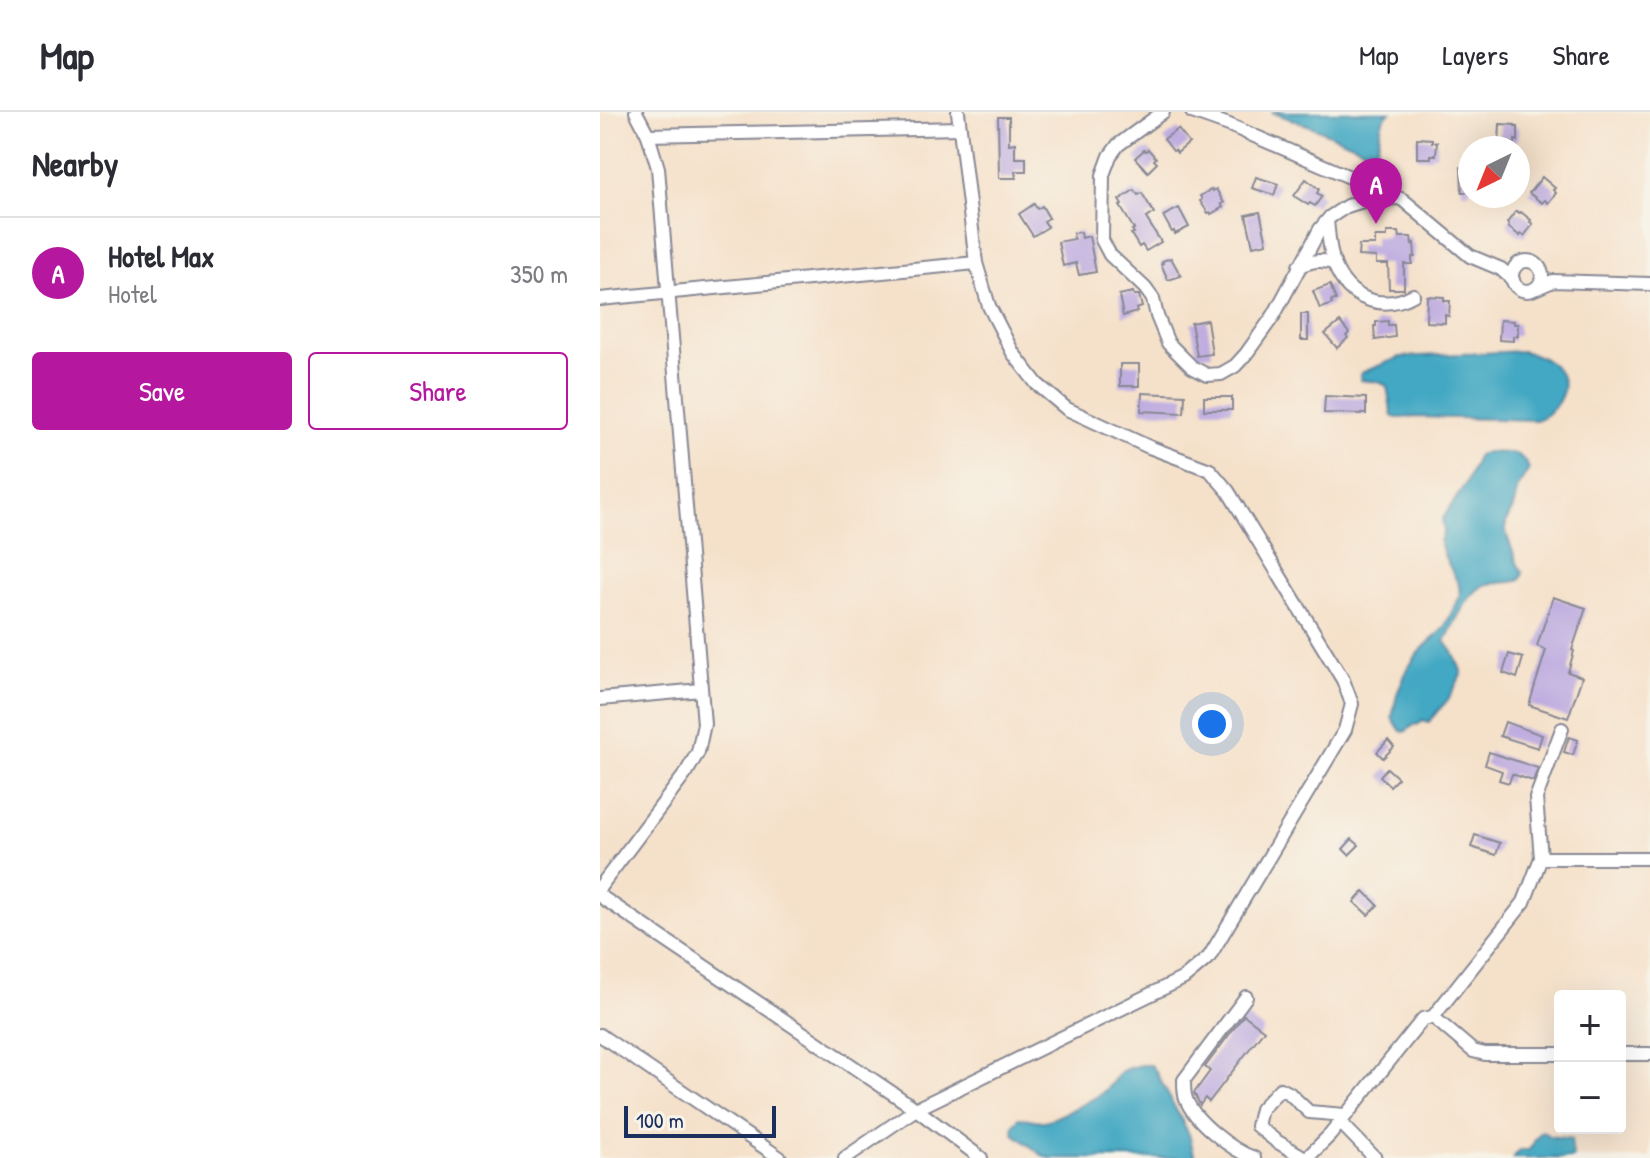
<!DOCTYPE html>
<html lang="en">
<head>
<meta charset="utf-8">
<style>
  body { margin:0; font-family:"Patrick Hand",sans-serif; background:#f7f7f7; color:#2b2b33 }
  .controls { position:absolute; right:24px; bottom:24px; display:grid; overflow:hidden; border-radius:8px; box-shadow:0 8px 32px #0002 }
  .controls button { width:72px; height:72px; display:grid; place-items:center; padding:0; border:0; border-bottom:2px solid #e1e1e2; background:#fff; color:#2b2b33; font:40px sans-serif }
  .compass { position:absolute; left:858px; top:24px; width:72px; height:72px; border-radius:50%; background:#fff; box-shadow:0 8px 32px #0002; rotate:223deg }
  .scale { position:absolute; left:24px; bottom:20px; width:152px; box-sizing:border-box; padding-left:8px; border:4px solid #1b2f5e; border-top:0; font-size:22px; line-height:28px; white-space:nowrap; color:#1b2f5e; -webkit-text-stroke:6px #f7f3e8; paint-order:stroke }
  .you { position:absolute; left:612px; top:612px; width:28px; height:28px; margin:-20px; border:6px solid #fff; border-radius:50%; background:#1a73e8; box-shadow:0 0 0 12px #1a73e833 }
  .badge { display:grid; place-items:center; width:52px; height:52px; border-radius:50%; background:#b5179e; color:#fff; font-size:26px; font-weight:700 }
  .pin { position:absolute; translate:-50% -66px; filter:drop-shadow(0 2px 4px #0008) }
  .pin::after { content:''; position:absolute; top:42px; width:28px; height:24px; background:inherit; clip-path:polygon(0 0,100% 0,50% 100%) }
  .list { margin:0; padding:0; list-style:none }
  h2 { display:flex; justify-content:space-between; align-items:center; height:104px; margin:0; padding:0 32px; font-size:34px }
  h2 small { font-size:26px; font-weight:400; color:#7c7c81 }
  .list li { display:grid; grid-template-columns:52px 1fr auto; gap:24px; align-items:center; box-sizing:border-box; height:112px; padding:0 32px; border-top:2px solid #e1e1e2 }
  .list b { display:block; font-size:30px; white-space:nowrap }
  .list p { margin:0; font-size:26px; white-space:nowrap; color:#7c7c81 }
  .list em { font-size:26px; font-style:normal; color:#7c7c81 }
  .actions { display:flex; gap:16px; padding:24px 32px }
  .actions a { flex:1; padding:18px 0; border:2px solid #b5179e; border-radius:8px; text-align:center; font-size:28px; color:#b5179e }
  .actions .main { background:#b5179e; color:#fff }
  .map { position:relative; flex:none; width:1050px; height:1046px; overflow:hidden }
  header { display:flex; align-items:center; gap:48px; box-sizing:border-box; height:112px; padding:0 40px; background:#fff; border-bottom:2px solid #e1e1e2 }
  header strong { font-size:38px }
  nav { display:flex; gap:44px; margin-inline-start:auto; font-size:28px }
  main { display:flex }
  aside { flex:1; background:#fff }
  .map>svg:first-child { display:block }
</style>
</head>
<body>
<header>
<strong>Map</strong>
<nav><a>Map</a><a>Layers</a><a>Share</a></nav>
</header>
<main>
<aside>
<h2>Nearby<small></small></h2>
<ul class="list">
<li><span class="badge">A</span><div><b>Hotel Max</b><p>Hotel</p></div><em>350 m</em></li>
</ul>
<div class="actions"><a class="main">Save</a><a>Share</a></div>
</aside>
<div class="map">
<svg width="1050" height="1046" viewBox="0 0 1050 1046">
  <rect width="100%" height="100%" fill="#f7f3e8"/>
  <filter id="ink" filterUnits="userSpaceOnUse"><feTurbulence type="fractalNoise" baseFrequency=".0125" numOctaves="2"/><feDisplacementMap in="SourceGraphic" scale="16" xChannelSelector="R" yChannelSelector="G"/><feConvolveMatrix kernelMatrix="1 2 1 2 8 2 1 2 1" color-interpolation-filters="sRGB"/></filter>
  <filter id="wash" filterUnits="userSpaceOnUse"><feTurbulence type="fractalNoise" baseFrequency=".006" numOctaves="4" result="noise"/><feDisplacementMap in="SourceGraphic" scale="32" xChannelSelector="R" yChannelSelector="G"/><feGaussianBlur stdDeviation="1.8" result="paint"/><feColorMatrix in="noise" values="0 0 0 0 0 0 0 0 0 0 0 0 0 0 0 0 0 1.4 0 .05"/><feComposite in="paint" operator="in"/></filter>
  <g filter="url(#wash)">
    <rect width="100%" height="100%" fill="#f5e1ca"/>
    <g fill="#43a8c3" stroke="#2f6c90" stroke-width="2">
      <path d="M671,0H790C777,10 782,25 776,38L771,40L713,15Z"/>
      <path d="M922,239C930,242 940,243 946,248C951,251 958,257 960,262C971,279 952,304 936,308L815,305L797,306L792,304L787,274L779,270L760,268L761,261L800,245Z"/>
      <path d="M887,340C907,343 920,335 929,357L918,375L913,396L906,410V421L917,451L923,461L920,468C910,472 899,469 888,472C869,476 854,513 845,529L853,540L862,561C857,570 853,581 846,590C839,597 834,603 829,610L822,608L819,612L814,613L805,620L801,619L792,606L797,582L807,558L818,541L844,516L860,484L859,473L844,443L840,429L844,419L842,408L866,371L878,343Z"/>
      <path d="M542,953H551L556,960L589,1022L595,1046H450L442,1043L413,1021L414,1013L419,1006C428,1006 435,1009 444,1009C451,1009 495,987 502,981C522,966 509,959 542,953Z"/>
      <path d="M942,1019L949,1024L971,1027L973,1046H913L920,1038H929C934,1032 936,1024 942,1019Z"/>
    </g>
    <g id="blocks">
      <g fill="#bfade0">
        <path d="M398,5H409V32L415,31V46H426V59H415L416,66H399Z"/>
        <path d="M900,12L915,13V15H918V29L915,28V32L899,31Z"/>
        <path d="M578,17L589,31L577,41L575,38L573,39L564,27Z"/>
        <path d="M817,26L832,27V30H837L836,43H831V46H817Z"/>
        <path d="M548,37L556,46L554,48L557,51L548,60L535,46L544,38L546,39Z"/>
        <path d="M861,55H870V80H862Z"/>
        <path d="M656,65L678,72L674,83L652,76Z"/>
        <path d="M942,65L955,76L953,78L956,81L948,91L945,88L942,91L929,81Z"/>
        <path d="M706,67L719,77L717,81L722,84L715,94L710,91L708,93L694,84Z"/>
        <path d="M612,77L613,79L616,77L624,91L621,92L623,95L611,102L610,100L608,101L600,89L602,87L600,84Z"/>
        <path d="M534,78L538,83L542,81L554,101L546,106L561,130L546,139L542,133L539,135L531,122L534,121L532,118L534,117L520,94L522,93L519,88Z"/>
        <path d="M434,92L437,97L442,94L449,106L444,109L448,115L433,124L419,102Z"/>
        <path d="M579,96L589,115L575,122L574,119L572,120L563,104Z"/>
        <path d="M916,99L920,101L921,100L931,108L930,110L933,112L924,124L921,122L920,124L908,115L909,113L907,111Z"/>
        <path d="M660,100L667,131L653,134L646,103Z"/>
        <path d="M481,120L482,126L489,124L496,160L479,163L476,151L463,154L458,130L474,127L473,121Z"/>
        <path d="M787,120H799L800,125H811L812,132L814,131L815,145H812V152H804V177H789L788,152H776V145L758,144L759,133H775V125H787Z"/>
        <path d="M571,146L581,164L568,168L561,152L563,151L562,149Z"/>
        <path d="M730,173L736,188L731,189L732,192L720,197L713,179Z"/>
        <path d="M533,180L534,183H539L542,195L536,197L537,200L523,204L519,183Z"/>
        <path d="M827,184L844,185V189H850L849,204L845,203V211L826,210Z"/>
        <rect x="701" y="202" width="7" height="26"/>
        <path d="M607,208L612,242L597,244L591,211Z"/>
        <path d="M900,208L914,209V212H918V224H913V229L899,228Z"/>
        <path d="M788,209V213H794L795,225L775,228L774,214H776V210Z"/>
        <path d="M740,210L749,221L746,224L748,226L737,236L725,222Z"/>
        <rect x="520" y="252" width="19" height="22"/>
        <path d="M542,281L585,283L584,301L541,299Z"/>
        <path d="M725,284L766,286V302L724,301Z"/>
        <rect x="604" y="285" width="28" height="13"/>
        <path d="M953,485L986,496L972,538L974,539L968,560L982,565L968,606L929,593L946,538L937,534Z"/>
        <path d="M909,542L923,546L917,566L903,561Z"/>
        <path d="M905,610L942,623L938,636L900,624Z"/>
        <path d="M969,625L978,628L973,643L964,640Z"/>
        <path d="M788,628L794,635L783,646L777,640Z"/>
        <path d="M889,640L938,656L933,669L912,662L909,671L899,668L902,659L885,653Z"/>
        <path d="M787,656L798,666L790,674L780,664Z"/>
        <path d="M875,723L900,731L896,743L871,735Z"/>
        <path d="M752,727L759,733L749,743L743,737Z"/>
        <path d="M764,779L778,793L768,803L754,790Z"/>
        <path d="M644,903L664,918L609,990L605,986L600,993L594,981L610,959L605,955Z"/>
      </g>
    </g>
  </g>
  <g filter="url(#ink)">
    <use href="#blocks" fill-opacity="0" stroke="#888894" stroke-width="2"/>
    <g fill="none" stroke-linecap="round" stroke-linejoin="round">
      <defs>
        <g id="minor">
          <path d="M563,0L518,33L510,44L503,63L502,128L510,143L545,176L553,187L557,204L568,231L592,255L607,263L621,262L635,254L646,242L674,203L711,134L720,117L730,105L747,94L766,88L798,86"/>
          <path d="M592,0L629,13L803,88L870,144L901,157L913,168"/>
          <path d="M48,23L360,16"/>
          <path d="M727,109C729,124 729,140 735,154C748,187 782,200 813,183"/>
          <circle cx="927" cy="164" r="15"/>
          <path d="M699,154C712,149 720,147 734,151"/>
          <path d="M937,176L953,169L1050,172"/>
          <path d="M0,187L376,151"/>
          <path d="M0,587L101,578"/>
          <path d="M941,746H1050"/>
          <path d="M0,775L86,661L98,640L104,612L58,56L48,23L36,0"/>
          <path d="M0,784L316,997L381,1046"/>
          <path d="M646,885L584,968C584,974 584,982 586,987C594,1009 633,1039 654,1046"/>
          <path d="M833,905L924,790L941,746L936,686L962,617"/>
          <path d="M0,923L180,1046"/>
          <path d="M1020,942H1050"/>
          <path d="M740,1010L775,1046"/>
          <path d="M245,1046L316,997L584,866L609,845L745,618L752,592L743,568L628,379L610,358L549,335L467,297L437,272L413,241L389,194L376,151L358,0"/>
          <path d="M705,1046L676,1029L657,1014L661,997L680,977L689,981L709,1000L745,1003"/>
          <path d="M707,1046L730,1023L823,907L833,905L873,939L885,942H960"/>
        </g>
      </defs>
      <use href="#minor" stroke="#888894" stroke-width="16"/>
      <use href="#minor" stroke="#fff" stroke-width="12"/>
    </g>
  </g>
</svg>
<div class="controls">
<button>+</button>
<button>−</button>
</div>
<svg class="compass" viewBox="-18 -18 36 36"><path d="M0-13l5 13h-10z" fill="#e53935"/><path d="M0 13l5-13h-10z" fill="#7c7c81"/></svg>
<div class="scale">100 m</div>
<div class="you"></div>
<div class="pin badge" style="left:776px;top:112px">A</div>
</div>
</main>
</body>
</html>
